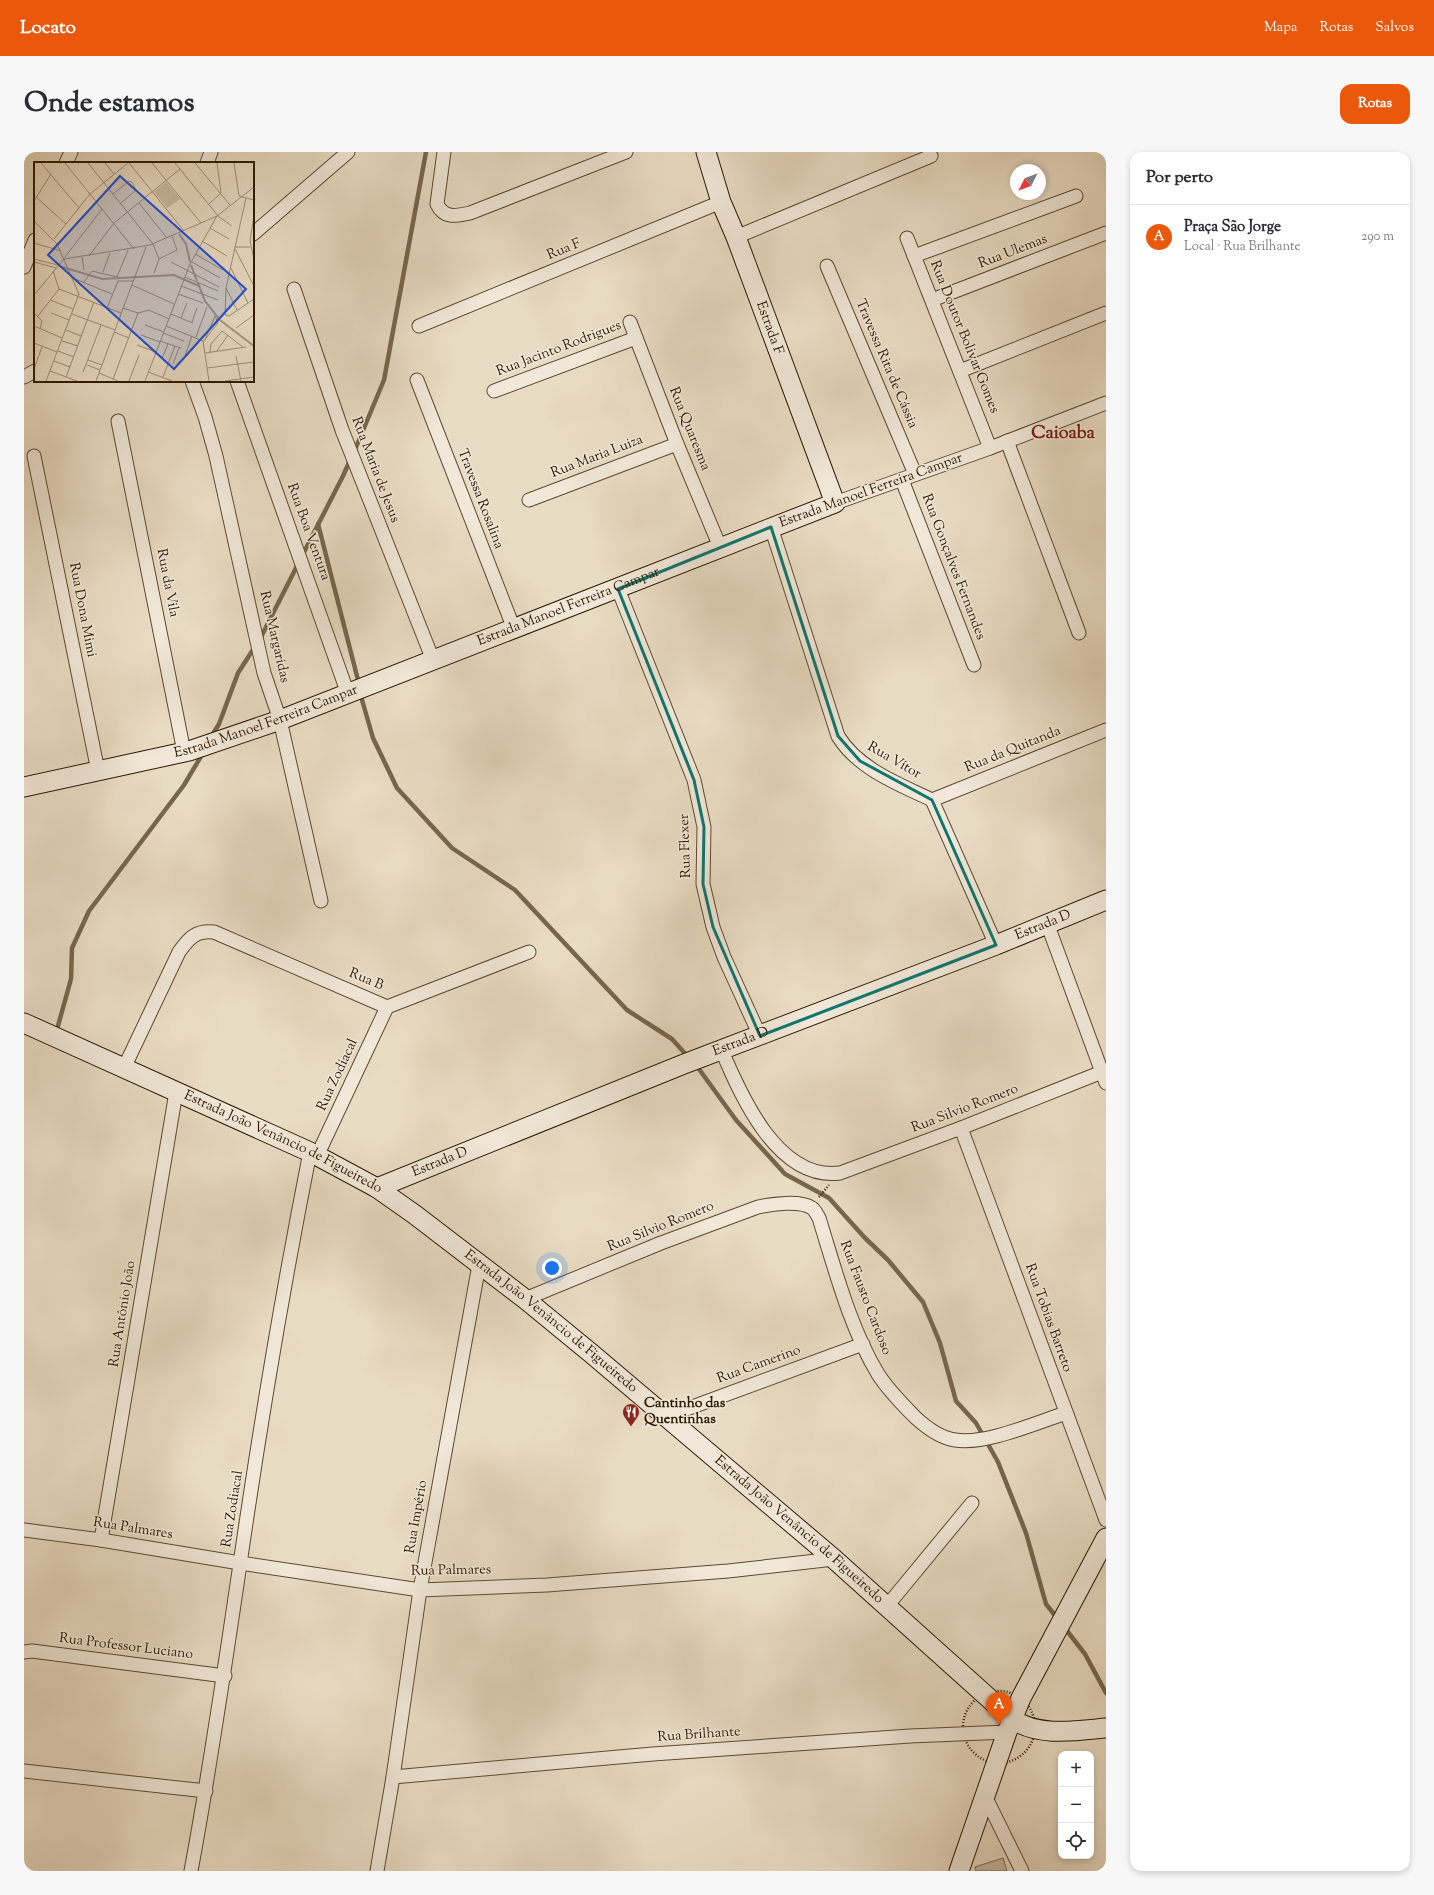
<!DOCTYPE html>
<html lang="pt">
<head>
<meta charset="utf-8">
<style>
  body { margin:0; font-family:"Sorts Mill Goudy",serif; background:#f7f7f7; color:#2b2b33 }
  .controls { position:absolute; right:12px; bottom:12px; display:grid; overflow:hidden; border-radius:8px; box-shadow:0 2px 6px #0003 }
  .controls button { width:36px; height:36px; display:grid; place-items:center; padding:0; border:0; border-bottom:1px solid #e1e1e2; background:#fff; color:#2b2b33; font:20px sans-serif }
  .compass { position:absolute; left:986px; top:12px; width:36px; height:36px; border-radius:50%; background:#fff; box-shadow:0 2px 6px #0003; rotate:228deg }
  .you { position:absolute; left:528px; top:1116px; width:14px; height:14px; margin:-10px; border:3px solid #fff; border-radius:50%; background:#1a73e8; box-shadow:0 0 0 6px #1a73e833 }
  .badge { display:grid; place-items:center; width:26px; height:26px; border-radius:50%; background:#ea580c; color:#fff; font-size:13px; font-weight:700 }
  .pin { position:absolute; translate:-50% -33px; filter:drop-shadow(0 1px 2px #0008) }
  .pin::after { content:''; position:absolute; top:21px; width:14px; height:12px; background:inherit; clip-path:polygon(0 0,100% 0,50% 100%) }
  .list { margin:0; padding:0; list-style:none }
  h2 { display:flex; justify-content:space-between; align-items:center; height:52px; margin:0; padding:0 16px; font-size:17px }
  h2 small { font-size:13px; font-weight:400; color:#7c7c81 }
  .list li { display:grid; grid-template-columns:26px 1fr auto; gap:12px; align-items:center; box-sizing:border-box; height:64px; padding:0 16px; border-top:1px solid #e1e1e2 }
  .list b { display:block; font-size:15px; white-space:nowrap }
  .list p { margin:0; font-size:13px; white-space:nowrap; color:#7c7c81 }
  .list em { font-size:13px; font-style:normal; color:#7c7c81 }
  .icon { flex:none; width:22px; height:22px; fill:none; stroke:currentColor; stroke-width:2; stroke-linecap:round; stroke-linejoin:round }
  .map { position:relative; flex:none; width:1082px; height:1719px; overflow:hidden; border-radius:12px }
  header { display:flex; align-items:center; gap:24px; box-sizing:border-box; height:56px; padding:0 20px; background:#ea580c; color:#fff }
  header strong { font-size:19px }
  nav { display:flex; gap:22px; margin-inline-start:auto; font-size:14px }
  .intro { display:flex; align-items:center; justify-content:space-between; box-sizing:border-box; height:96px; padding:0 24px }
  h1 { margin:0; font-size:28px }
  .button { padding:10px 18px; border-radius:12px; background:#ea580c; color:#fff; font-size:14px; font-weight:700 }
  main { display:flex; gap:24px; padding:0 24px }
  aside { flex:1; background:#fff; border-radius:12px; box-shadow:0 2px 6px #0003 }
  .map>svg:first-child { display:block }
</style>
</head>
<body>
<header>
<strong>Locato</strong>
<nav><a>Mapa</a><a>Rotas</a><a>Salvos</a></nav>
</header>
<div class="intro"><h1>Onde estamos</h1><a class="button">Rotas</a></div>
<main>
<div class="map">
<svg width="1082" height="1719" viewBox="0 0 1082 1719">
  <rect width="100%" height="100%" fill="#e9dcc4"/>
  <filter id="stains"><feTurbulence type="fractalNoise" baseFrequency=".005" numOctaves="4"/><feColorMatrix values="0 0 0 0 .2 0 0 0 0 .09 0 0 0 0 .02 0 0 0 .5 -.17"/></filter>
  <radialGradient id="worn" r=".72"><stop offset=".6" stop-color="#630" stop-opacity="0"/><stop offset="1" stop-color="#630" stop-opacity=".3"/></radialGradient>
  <path fill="#c9bba3" stroke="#7b6a52" d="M979,1706L983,1719H952L951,1715Z"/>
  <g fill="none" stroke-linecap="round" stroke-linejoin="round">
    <g stroke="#77664d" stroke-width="4.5">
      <path d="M330,300L360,228L402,0"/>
      <path d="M294,372L335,532"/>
      <path d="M278,404L319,324L327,306"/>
      <path d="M236,487L275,410"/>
      <path d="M336,541L349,586L373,636L428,696L491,738L603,858L648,887L665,906"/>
      <path d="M187,585L195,572L214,521L232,493"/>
      <path d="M32,881L47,827L48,796L65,759L160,633L179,601"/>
      <path d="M672,913L712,968L761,1022L805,1046L841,1086L864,1108L899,1150L916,1191L932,1249L952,1271L974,1310L1002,1381L1022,1452L1033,1466"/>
      <path d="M1040,1475L1061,1502L1082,1541"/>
    </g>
    <defs>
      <g id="street">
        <path d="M420,0L413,52C420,67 432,64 446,61L602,0"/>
        <path d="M42,11L47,0"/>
        <path d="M183,11L187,0"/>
        <path d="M229,82L324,0"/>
        <path d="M712,85L907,4"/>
        <path d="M883,86L966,296"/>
        <path d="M890,104L1052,44"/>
        <path d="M803,114L891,322"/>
        <path d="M0,115L11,88"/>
        <path d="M270,137L318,278L409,508"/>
        <path d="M908,148L1082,81"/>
        <path d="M606,170L653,292L696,395"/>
        <path d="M395,174L697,50"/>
        <path d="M936,219L1082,161"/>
        <path d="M0,225L11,219"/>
        <path d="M393,228L490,477"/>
        <path d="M168,229L181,265L192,304L240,521L256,568L297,749"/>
        <path d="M213,229L324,542"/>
        <path d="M470,239L612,186"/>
        <path d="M94,269L160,600"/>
        <path d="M983,289L1055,481"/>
        <path d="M10,304L74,619"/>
        <path d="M878,328L950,513"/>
        <path d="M505,348L653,292"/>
        <path d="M811,351L966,296L1082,251"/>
        <path d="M747,375L814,584C834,617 875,632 908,648L972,793"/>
        <path d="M594,437L670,628L680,675L679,732L689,775L700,805L736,884"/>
        <path d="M908,648L1082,578"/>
        <path d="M1023,771L1082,931"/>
        <path d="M698,899C717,944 754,1029 816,1021L937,976L1078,920"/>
        <path d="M100,916L155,800C165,786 172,778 190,780L363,855L505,800"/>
        <path d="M937,976L1082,1368"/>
        <path d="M293,1004L363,855"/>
        <path d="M501,1147L637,1091L734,1055C748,1052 776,1048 788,1056C791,1058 793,1063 795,1066C811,1117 826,1176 854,1222C864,1238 879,1253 892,1266C903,1276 916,1286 931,1288C962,1293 1011,1271 1042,1261"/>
        <path d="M641,1265L839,1192"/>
        <path d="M0,1378L77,1388L216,1411L396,1438L523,1433L704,1419L810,1407"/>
        <path d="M77,1388L152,940"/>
        <path d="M863,1454L948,1351"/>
        <path d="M0,1500L8,1499L201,1524"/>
        <path d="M0,1619L182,1639"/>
        <path d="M369,1625L629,1602L886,1584L983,1580"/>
        <path d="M961,1644L998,1719"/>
        <path d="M167,1719C186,1617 201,1514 216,1412C236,1274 259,1136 286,1000"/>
        <path d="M353,1719L369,1625L396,1438L455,1113"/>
      </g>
      <g id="secondary">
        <path id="s1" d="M0,635L165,599L256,568L811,351L712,85L697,50L682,0"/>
        <path id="s2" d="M0,871L286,1000L353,1036L390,1062L501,1147L568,1202L810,1407L988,1567C1014,1585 1051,1579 1082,1576"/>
        <path id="s3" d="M353,1036L660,912L972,793L1082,748"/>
        <path d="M935,1719L983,1580L997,1546L1082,1386"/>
      </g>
    </defs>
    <use href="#street" stroke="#5c4a31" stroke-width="15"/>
    <use href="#secondary" stroke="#2d1900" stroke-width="21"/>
    <g stroke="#2d1900" stroke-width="2.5" stroke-dasharray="1 2" stroke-linecap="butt">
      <path d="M795,1045L805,1033"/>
      <circle cx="975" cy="1575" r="36"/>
    </g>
    <use href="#street" stroke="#f1e8d9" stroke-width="13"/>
    <use href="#secondary" stroke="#f1e8d9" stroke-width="19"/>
  </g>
  <path fill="none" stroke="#0f766e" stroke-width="3" stroke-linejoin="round" d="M747,375L814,584L836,609L908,648L972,793L736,884L689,775L679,732L680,675L670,628L594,437Z"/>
  <defs>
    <symbol id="restaurant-pin" viewBox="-11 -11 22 30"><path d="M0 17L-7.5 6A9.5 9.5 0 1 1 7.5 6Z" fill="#8f2418" stroke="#f1e8d9"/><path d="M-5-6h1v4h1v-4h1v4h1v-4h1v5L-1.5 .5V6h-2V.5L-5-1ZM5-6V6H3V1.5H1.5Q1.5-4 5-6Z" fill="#fff"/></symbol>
  </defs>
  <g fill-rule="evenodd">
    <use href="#restaurant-pin" x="597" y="1250" width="20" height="27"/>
  </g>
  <g text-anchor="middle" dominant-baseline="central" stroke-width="3" stroke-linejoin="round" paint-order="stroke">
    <g font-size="14" fill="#2d1900" stroke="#f1e8d9">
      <text transform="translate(540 98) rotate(-22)">Rua F</text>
      <text transform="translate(989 100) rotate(-21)">Rua Ulemas</text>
      <text transform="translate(745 176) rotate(70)">Estrada F</text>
      <text transform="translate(940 185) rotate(68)">Rua Doutor Bolivar Gomes</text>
      <text transform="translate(535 197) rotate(-21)">Rua Jacinto Rodrigues</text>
      <text transform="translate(862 212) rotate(67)">Travessa Rita de Cássia</text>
      <text transform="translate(665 277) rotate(68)">Rua Quaresma</text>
      <text transform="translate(573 305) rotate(-21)">Rua Maria Luiza</text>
      <text transform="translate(351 318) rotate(69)">Rua Maria de Jesus</text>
      <text transform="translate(847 339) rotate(-20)">Estrada Manoel Ferreira Campar</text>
      <text transform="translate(456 347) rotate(69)">Travessa Rosalina</text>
      <text transform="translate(284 380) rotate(70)">Rua Boa Ventura</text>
      <text transform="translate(929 415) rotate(69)">Rua Gonçalves Fernandes</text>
      <text transform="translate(143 431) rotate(79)">Rua da Vila</text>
      <text stroke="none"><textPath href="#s1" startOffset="575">Estrada Manoel Ferreira Campar</textPath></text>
      <text transform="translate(58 458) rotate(79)">Rua Dona Mimi</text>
      <text transform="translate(250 485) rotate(77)">Rua Margaridas</text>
      <text stroke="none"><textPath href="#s1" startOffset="251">Estrada Manoel Ferreira Campar</textPath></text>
      <text transform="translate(989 598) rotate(-22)">Rua da Quitanda</text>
      <text transform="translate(870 609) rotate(30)">Rua Vítor</text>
      <text transform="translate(662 694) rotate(-92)">Rua Flexer</text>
      <text stroke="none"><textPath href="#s3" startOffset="716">Estrada D</textPath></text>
      <text transform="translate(342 828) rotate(23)">Rua B</text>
      <text stroke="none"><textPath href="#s3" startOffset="392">Estrada D</textPath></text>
      <text transform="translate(314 923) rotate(-65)">Rua Zodiacal</text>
      <text transform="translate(941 957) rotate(-21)">Rua Silvio Romero</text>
      <text stroke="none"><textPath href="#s2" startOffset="285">Estrada João Venâncio de Figueiredo</textPath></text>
      <text stroke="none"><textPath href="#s3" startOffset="68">Estrada D</textPath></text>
      <text transform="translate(637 1075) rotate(-22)">Rua Silvio Romero</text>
      <text transform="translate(841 1146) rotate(69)">Rua Fausto Cardoso</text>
      <text transform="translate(99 1162) rotate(-81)">Rua Antônio João</text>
      <text transform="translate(1024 1166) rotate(70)">Rua Tobias Barreto</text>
      <text stroke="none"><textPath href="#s2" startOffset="609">Estrada João Venâncio de Figueiredo</textPath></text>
      <text transform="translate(735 1213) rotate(-20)">Rua Camerino</text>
      <text transform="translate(209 1357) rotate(-81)">Rua Zodiacal</text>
      <text transform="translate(393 1365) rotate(-80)">Rua Império</text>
      <text transform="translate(109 1377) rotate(9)">Rua Palmares</text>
      <text stroke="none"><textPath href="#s2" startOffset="933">Estrada João Venâncio de Figueiredo</textPath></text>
      <text transform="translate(427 1419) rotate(-1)">Rua Palmares</text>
      <text transform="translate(102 1495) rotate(7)">Rua Professor Luciano</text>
      <text transform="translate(675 1583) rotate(-4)">Rua Brilhante</text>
    </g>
    <g font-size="14" font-weight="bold" fill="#2d1900" stroke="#f1e8d9" text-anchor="start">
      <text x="620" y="1252">Cantinho das<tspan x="620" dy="16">Quentinhas</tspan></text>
    </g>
    <g font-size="18" font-weight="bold" fill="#7a1f14" stroke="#f1e8d9">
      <text x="1039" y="282">Caioaba</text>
    </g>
  </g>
  <g transform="translate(10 10)">
    <rect width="220" height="220" fill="#e9dcc4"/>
    <path d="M132,20L146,37L133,46L120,30Z" fill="#c9bba3"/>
    <path fill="none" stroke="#a99a81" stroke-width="2" d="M145,72L152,82L156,100M157,103L163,119M25,104L68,117L140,113L165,124M164,121L171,139L186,158L220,184"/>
    <path fill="none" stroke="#9e8e76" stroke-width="1" d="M7,1L45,46M31,1L100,87M54,1L119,82M71,1L80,12M95,1L150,69M118,1L167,61M141,1L185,55L198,64M161,1L196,43M200,1L205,34M79,32L95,19L98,20L102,28L87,41M205,34L220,38M2,35L32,62M212,36L192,126L191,153L195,154L220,137M0,39L17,12M105,41L133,76M175,42L187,31L183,1M220,54L216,79L220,97M0,59L23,82L45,132L12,219M176,66L195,77M20,77L56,32L94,1M168,79L193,94M0,81L27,89M119,82L125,97M201,85H216M201,87L220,124M161,92L189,108M55,94L80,61L146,7M31,95L68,47M48,95L50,108M0,97L24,103M0,100L22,106M137,100L185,125M158,100L186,116M197,106L214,141M19,109L25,127L87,151M69,110L76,91M120,111L125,97L143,88L138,74M151,115L184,129M39,116L78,132M50,120L58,109L83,115L94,88M98,123L140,142M147,124L184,138M192,126L203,148M144,132L169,141M0,133L30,97L116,83L183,54L220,25M16,138L39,147M73,146L84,119H100M89,146L104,151L115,148L135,157M0,151L8,159L6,167M17,151L35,158M38,152L81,168M137,152L159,161M4,154L25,127M147,156L153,141M158,160L163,146M111,163L130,170M0,164L28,176M132,164L169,179L175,219M202,166L220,153M32,168L47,174M80,170L95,176M129,171L150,179M107,173L126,180M162,175L173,145M28,179L44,184M126,179L147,186M169,180L184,161L181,154L171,178M0,181L23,190M103,183L122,190M24,189L40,195M183,189L194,173M176,190L177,182L188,169L209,185M171,191L212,185M151,194L158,174M202,194L207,219M128,196L134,182M54,198L68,203M20,199L36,205M139,202L145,186M53,203L66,208M173,206L220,200M0,207L8,185M16,209L43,219M49,210L67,163M114,210L138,219M65,211L84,219M32,215L60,140M129,215L141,184M79,217L104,151M62,219L112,85M95,219L105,193M111,219L156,102L183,54M191,219L220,215"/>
    <path fill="#1d4ed8" fill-opacity="0.15" stroke="#1d4ed8" stroke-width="2" d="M86,14L212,127L140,207L14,93Z"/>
    <rect width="220" height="220" fill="none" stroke="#2d1900" stroke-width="2"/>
  </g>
  <rect width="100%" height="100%" filter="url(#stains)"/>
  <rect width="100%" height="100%" fill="url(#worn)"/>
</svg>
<div class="controls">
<button>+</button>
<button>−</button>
<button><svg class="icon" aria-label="locate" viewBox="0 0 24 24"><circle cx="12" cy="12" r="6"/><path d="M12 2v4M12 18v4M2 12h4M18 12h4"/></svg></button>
</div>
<svg class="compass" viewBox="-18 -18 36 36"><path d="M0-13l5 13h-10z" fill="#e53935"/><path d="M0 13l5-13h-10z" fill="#7c7c81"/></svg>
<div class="you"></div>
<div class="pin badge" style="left:975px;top:1573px">A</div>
</div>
<aside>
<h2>Por perto<small></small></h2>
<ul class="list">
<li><span class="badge">A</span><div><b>Praça São Jorge</b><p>Local · Rua Brilhante</p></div><em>290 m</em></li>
</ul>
</aside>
</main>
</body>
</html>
